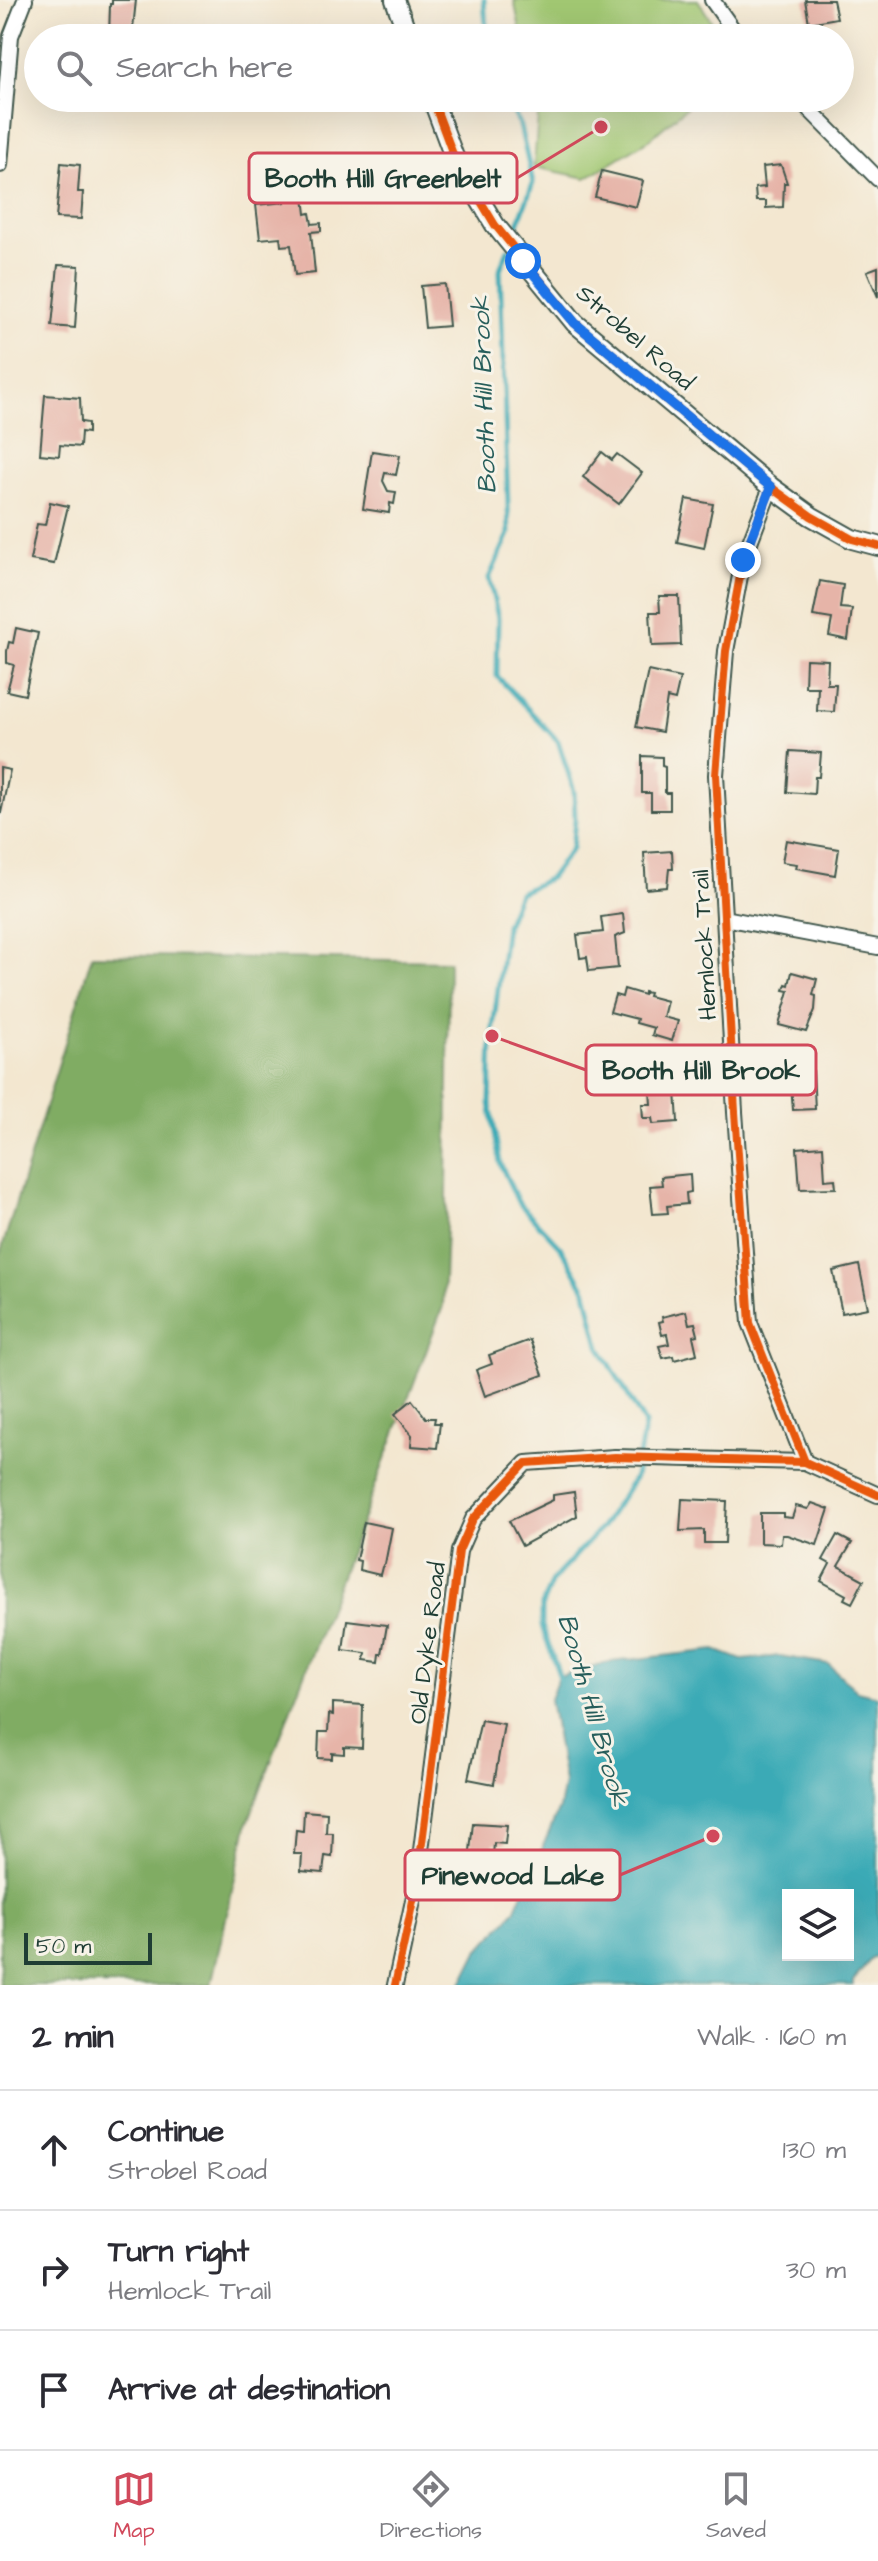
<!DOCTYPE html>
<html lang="en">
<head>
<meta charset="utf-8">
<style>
  body { margin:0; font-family:"Architects Daughter",sans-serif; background:#f7f7f7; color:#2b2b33 }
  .controls { position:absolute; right:24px; bottom:24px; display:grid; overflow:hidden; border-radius:0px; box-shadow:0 8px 32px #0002 }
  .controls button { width:72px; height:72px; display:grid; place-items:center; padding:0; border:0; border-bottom:2px solid #e1e1e2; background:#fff; color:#2b2b33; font:40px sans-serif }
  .scale { position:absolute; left:24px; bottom:20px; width:128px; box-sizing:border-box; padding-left:8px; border:4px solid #1f3d34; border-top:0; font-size:22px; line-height:28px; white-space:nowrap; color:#1f3d34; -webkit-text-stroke:6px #f7f3e8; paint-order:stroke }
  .stop { position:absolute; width:24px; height:24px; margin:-18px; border:6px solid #1a73e8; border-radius:50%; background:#fff }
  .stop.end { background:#1a73e8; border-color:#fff; box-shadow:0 2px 8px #0008 }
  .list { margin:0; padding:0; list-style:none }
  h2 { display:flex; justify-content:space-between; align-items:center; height:104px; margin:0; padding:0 32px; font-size:34px }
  h2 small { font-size:26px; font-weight:400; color:#7c7c81 }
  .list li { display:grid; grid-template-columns:52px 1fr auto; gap:24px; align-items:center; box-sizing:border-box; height:120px; padding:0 32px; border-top:2px solid #e1e1e2 }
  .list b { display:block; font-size:30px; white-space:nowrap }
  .list p { margin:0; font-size:26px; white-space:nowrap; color:#7c7c81 }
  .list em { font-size:26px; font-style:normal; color:#7c7c81 }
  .icon { flex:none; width:44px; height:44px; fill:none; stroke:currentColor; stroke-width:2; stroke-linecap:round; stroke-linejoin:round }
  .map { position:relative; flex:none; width:878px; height:1985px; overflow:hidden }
  .search { position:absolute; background:#fff; box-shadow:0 8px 32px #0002; left:24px; right:24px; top:24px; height:88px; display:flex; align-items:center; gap:20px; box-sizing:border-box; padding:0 28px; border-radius:44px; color:#7c7c81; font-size:30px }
  .sheet { height:464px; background:#fff }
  nav { display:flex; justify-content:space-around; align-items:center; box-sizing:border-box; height:112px; border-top:2px solid #e1e1e2; background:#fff; font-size:22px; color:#7c7c81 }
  nav a { display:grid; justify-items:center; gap:4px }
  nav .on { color:#d1495b }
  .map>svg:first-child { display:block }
</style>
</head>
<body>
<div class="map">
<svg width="878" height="1985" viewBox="0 0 878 1985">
  <rect width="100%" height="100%" fill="#f7f3e8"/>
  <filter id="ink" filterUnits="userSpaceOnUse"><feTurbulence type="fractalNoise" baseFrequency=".0125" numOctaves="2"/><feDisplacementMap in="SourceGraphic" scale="16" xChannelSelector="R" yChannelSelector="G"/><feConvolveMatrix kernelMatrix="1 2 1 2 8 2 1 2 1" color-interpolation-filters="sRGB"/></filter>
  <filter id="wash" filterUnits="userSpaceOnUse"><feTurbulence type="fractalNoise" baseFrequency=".006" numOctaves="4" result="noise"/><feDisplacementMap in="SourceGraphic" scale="32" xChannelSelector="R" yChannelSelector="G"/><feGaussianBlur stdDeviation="1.8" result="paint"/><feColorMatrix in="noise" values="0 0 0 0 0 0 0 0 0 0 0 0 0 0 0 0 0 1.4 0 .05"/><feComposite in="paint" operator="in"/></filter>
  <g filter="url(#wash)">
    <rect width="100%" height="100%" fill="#f3e7d0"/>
    <g fill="#a1c772" stroke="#608253" stroke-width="2">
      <path d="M514,0H698L722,38H522Z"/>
      <path d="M535,98H697L650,139L586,178L534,167L538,115Z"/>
    </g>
    <path fill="#80ac64" stroke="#50744c" stroke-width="2" d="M92,955L449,961L447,1201L443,1306L247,1825L211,1985H0V1255Z"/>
    <path fill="#3aaab6" stroke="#2c7475" stroke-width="2" fill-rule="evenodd" d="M715,1650L742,1660L780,1656L828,1664L857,1691L878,1696V1956L871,1959L853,1981V1985H461L478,1951L515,1911L559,1809L564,1783L550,1699L559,1676L610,1662ZM788,1895H848V1955H788Z"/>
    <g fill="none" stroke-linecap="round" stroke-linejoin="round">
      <g stroke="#3aaab6" stroke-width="5">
        <path d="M484,0L487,38"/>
        <path d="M507,98L520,126L533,183L512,241"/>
        <path d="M508,250L500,269L509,534L489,578L498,618L497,676L558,741L574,791L575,820L572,848L550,878L519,893L506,925L492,1036L490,1103L500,1163L518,1202L561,1248L586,1291L599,1346L645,1424L635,1477L601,1528L552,1581L542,1605V1626L561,1681"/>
      </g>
    </g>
    <g id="blocks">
      <g fill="#e6b4a8">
        <path d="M112,0H136L132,38H109L110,4H112Z"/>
        <path d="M805,0H833L837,18L809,23Z"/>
        <path d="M61,163L80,165L78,192H83L81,219L56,218Z"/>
        <path d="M781,165L787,183H784L783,207L766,208V201H756L755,188L765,187L763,167Z"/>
        <path d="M602,171L643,181L636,207L595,197Z"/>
        <path d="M304,197L306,214L310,213L312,224L321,223V231L311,232L315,273L295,275L291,245L281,246L280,237L260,239L256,205L285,202V199Z"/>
        <path d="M58,265L79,266L75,328L52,326Z"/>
        <path d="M878,267V297L867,271Z"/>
        <path d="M445,284L449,326L425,328L421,286Z"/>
        <path d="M45,395L80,398L81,422L88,423V433L81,432L80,447L60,445L59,456L40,454Z"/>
        <path d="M372,451L400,455L396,475L385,473L383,481L388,491L396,492L394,504L390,503L389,513L363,509Z"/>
        <path d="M602,452L612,460L617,454L642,473L619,504L583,477Z"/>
        <path d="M686,499L713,504L704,548L677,542Z"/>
        <path d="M50,502L68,506L54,564L30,560L37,524L45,525Z"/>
        <path d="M820,581L843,585L840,608L852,609L848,640L829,636L832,619L813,616Z"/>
        <path d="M659,596H679L681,645L652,646L650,612H660Z"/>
        <path d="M16,628L38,633L25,695L7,691L14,665L7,663V651L9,642L13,643Z"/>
        <path d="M806,659L828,660L827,684H836L834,712L817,711L818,687H805Z"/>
        <path d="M648,671L680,678L675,700L667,698L662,732L636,727Z"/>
        <path d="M790,751L821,753L819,777H815L814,794L787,792Z"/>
        <path d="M642,756L662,757V766L665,767V793H670V810H651V793H642Z"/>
        <path d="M0,768L10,770L1,813H0Z"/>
        <path d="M786,840L839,849L835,875L796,868L797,864L782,862Z"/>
        <path d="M672,851L673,869H669L667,887L646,889L644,853Z"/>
        <path d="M623,914L625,933L615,937L618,968L589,971L587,957L580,958L577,935L603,932L601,917Z"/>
        <path d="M792,972L817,979L813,995L816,996L815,1010L806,1032L779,1025L789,991L784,990L786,984L789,985Z"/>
        <path d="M624,989L644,995V992L649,993L648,996L667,1001L663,1017L678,1021L672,1041L652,1035L654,1028L636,1023L637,1019L610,1012L615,995L622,997Z"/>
        <path d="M813,1071L815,1109L793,1110L790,1072Z"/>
        <path d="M675,1075L678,1122L653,1124L652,1118H643L642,1104H651L649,1077Z"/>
        <path d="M823,1146L825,1180L835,1179L836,1188L800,1189L797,1148Z"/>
        <path d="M690,1174L691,1192L686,1193L687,1204L667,1206L668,1213L653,1214L650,1186L662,1185L661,1177Z"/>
        <path d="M859,1265L868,1308L842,1313L833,1271Z"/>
        <path d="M686,1311L689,1324L695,1323L698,1335L693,1336L697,1354L674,1360L673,1356L663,1358L659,1346L669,1344L667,1334L662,1335L659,1322L663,1321L662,1317Z"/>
        <path d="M530,1340L543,1375L485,1396L476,1370L492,1364L489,1355Z"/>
        <path d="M412,1400L426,1418H435L434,1423H440L437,1448L411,1446L412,1435L395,1414Z"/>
        <path d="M574,1492L577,1516L522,1546L509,1521L553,1500V1495Z"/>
        <path d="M682,1499L727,1501L725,1543H704V1530L680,1531Z"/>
        <path d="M812,1503L829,1509L817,1545L787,1535H782L781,1544L760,1543V1513H783V1517L792,1518L796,1506L808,1509Z"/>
        <path d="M364,1522L392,1528L385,1564L382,1567L380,1575L359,1570L360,1561L356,1560Z"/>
        <path d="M837,1535L852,1543L838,1566L864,1580L852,1603L844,1599L846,1595L821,1581L830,1564L823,1560Z"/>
        <path d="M347,1620L387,1625L382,1654H380L379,1662L365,1660L366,1653L343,1650Z"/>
        <path d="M333,1703L363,1705L362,1748L344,1747V1754L332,1753V1759L318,1758L319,1732H328L329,1714L333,1715Z"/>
        <path d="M481,1720L504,1724L494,1784L468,1779Z"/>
        <path d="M304,1811L327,1813L326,1833H333L332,1857L325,1856L323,1873L301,1871L302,1854H294L296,1830L303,1831Z"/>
        <path d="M473,1823L507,1825L505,1844L494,1843L491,1880L467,1879Z"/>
      </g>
    </g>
  </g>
  <g filter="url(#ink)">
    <use href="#blocks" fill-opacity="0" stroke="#3f564b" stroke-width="2"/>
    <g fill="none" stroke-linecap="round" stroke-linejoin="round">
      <defs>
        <g id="minor">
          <path d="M712,0L739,38"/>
          <path d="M798,98L878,179"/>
          <path d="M0,165L11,36L25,0"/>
          <path d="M771,487L743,560L726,651L716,775L735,1112L750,1323L805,1462L878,1495"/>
          <path d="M724,918L878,947"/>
          <path d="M395,1985L417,1882L459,1551L473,1519L526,1463L615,1457L805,1462"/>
        </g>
        <g id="tertiary">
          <path d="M395,0L409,38"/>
          <path d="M432,98L454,157L495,225L575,323L771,487L811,516L852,539L878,546"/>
        </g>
      </defs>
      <use href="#minor" stroke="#3f564b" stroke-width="18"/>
      <use href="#tertiary" stroke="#3f564b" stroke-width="22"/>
      <use href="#minor" stroke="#fff" stroke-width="14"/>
      <use href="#tertiary" stroke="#fff" stroke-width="18"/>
      <defs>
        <g id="cycleway">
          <path d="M432,98L454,157L495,225L575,323L771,487L811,516L852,539L878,546"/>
          <path d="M771,487L743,560L726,651L716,775L735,1112L750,1323L805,1462L878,1495"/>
          <path d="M395,1985L417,1882L459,1551L473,1519L526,1463L615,1457L805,1462"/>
        </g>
      </defs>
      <use href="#cycleway" stroke="#f7f3e8" stroke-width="13"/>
      <use href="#cycleway" stroke="#e8590c" stroke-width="8"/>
    </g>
  </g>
  <g fill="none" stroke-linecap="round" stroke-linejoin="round" filter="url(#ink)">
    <path stroke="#1a73e8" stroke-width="10" d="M523,261L575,323L771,487L743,560"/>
  </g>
  <g text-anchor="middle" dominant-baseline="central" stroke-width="6" stroke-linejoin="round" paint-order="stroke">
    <g font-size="24" fill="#1f3d34" stroke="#f7f3e8">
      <text transform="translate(635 338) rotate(41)">Strobel Road</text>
      <text transform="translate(705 945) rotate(-93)">Hemlock Trail</text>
      <text transform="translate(428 1643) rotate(-83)">Old Dyke Road</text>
    </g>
    <g font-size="26" font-style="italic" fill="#275e5b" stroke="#f7f3e8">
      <text transform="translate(484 395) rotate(-92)">Booth Hill Brook</text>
      <text transform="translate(593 1710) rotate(74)">Booth Hill Brook</text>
    </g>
  </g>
  <path fill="none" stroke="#d1495b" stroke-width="3" d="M601 127L517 178M492 1036L586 1070M713 1836L620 1875"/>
  <g fill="#d1495b" stroke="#f7f3e8" stroke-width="3">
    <circle cx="601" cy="127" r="8"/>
    <circle cx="492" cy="1036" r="8"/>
    <circle cx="713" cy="1836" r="8"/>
  </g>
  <g fill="#f7f3e8" stroke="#d1495b" stroke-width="3">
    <rect x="249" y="153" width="268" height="50" rx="8"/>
    <rect x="586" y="1045" width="230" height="50" rx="8"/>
    <rect x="405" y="1850" width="215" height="50" rx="8"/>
  </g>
  <g font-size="26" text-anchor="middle" font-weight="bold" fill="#1f3d34">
    <text x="383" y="187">Booth Hill Greenbelt</text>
    <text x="701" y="1079">Booth Hill Brook</text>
    <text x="513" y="1884">Pinewood Lake</text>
  </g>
</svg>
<div class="controls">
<button><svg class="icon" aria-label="layers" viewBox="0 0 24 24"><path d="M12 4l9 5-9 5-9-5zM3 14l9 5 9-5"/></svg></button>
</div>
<div class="scale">50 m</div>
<div class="stop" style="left:523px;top:261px"></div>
<div class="stop end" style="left:743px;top:560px"></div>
<div class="search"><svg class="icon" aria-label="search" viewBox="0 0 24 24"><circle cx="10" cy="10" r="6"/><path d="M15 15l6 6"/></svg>Search here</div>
</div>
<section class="sheet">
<h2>2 min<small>Walk · 160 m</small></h2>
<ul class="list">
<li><svg class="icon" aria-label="ahead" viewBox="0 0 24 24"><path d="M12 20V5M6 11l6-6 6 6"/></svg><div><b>Continue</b><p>Strobel Road</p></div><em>130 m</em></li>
<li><svg class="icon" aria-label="right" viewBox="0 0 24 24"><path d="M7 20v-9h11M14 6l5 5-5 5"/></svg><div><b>Turn right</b><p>Hemlock Trail</p></div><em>30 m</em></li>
<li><svg class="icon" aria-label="arrive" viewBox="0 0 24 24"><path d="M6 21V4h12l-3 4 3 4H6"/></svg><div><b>Arrive at destination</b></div></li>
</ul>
</section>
<nav>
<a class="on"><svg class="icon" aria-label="map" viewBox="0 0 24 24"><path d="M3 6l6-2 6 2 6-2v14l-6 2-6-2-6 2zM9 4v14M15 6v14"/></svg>Map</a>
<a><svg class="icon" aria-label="directions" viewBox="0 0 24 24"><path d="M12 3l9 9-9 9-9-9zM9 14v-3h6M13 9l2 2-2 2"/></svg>Directions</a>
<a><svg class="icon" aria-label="saved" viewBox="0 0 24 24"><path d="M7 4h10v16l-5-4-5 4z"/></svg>Saved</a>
</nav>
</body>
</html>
